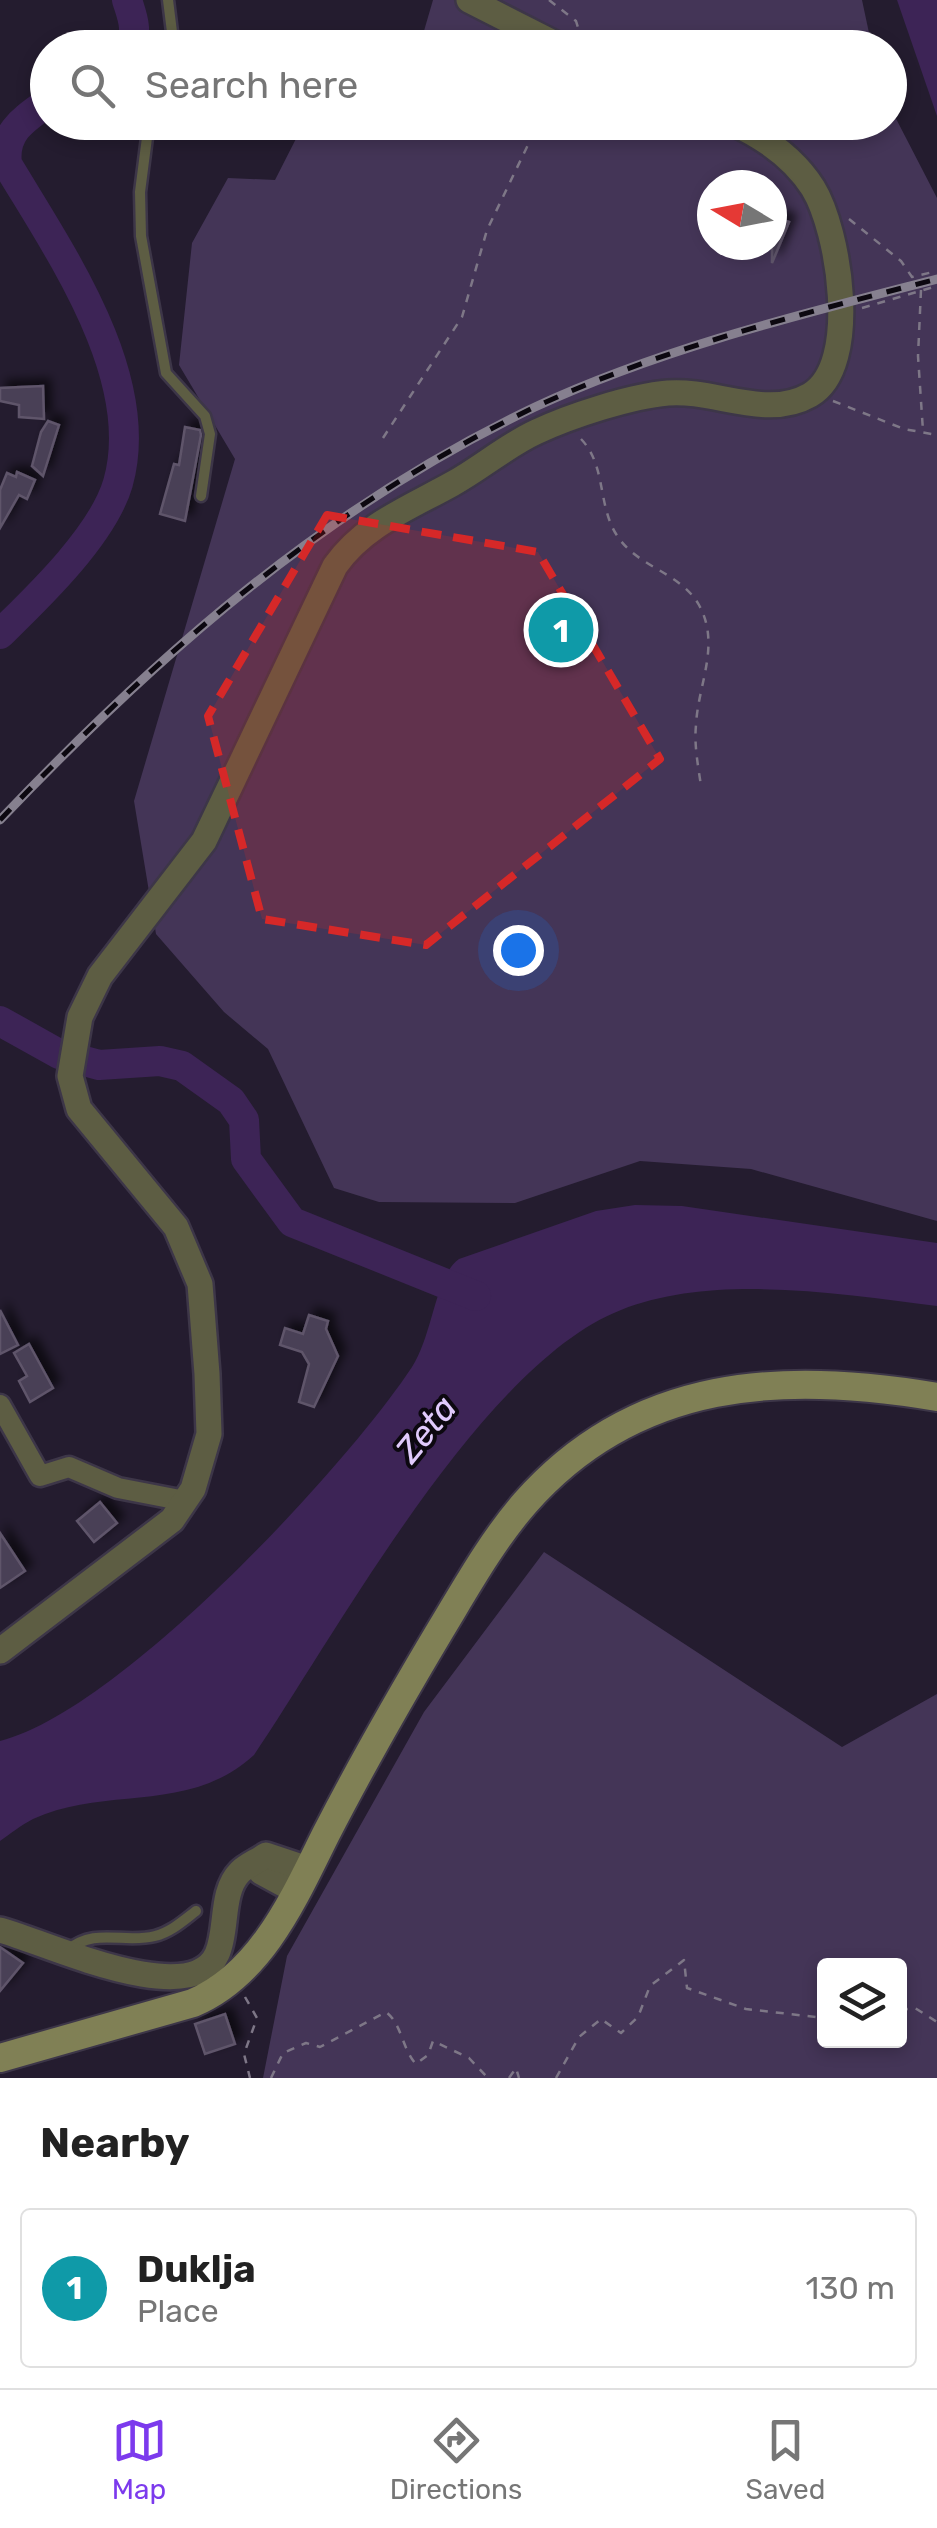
<!DOCTYPE html>
<html lang="en">
<head>
<meta charset="utf-8">
<style>
  body { margin:0; font-family:Rubik,sans-serif; background:#f6f6f6; color:#222 }
  .controls { position:absolute; right:30px; bottom:30px; display:grid; overflow:hidden; border-radius:10px; box-shadow:0 5px 15px #0003 }
  .controls button { width:90px; height:90px; display:grid; place-items:center; padding:0; border:0; border-bottom:2px solid #e0e0e0; background:#fff; color:#222; font:50px sans-serif }
  .compass { position:absolute; left:697px; top:170px; width:90px; height:90px; border-radius:50%; background:#fff; box-shadow:0 5px 15px #0003; rotate:280deg }
  .you { position:absolute; left:518px; top:950px; width:35px; height:35px; margin:-25px; border:8px solid #fff; border-radius:50%; background:#1a73e8; box-shadow:0 0 0 15px #1a73e833 }
  .badge { display:grid; place-items:center; width:65px; height:65px; border-radius:50%; background:#7c3aed; color:#fff; font-size:32px; font-weight:700 }
  .pin { position:absolute; translate:-50% -50%; border:5px solid #fff; box-shadow:0 2px 10px #0006 }
  .list { margin:0; padding:0; list-style:none }
  h2 { display:flex; justify-content:space-between; align-items:center; height:130px; margin:0; padding:0 40px; font-size:42px }
  h2 small { font-size:32px; font-weight:400; color:#767676 }
  .list li { display:grid; grid-template-columns:65px 1fr auto; gap:30px; align-items:center; box-sizing:border-box; height:160px; margin:0 20px 20px; padding:0 20px; border:2px solid #e0e0e0; border-radius:10px }
  .list b { display:block; font-size:38px; white-space:nowrap }
  .list p { margin:0; font-size:32px; white-space:nowrap; color:#767676 }
  .list em { font-size:32px; font-style:normal; color:#767676 }
  .icon { flex:none; width:55px; height:55px; fill:none; stroke:currentColor; stroke-width:2; stroke-linecap:round; stroke-linejoin:round }
  .map { position:relative; flex:none; width:937px; height:2078px; overflow:hidden }
  .search { position:absolute; background:#fff; box-shadow:0 5px 15px #0003; left:30px; right:30px; top:30px; height:110px; display:flex; align-items:center; gap:25px; box-sizing:border-box; padding:0 35px; border-radius:55px; color:#767676; font-size:38px }
  .sheet { height:310px; background:#fff }
  nav { display:flex; justify-content:space-around; align-items:center; box-sizing:border-box; height:140px; border-top:2px solid #e0e0e0; background:#fff; font-size:28px; color:#767676 }
  nav a { display:grid; justify-items:center; gap:5px }
  nav .on { color:#7c3aed }
  .map>svg:first-child { display:block }
</style>
</head>
<body>
<div class="map">
<svg width="937" height="2078" viewBox="0 0 937 2078">
  <defs>
    <filter id="shadow"><feDropShadow dx="7" dy="-7" stdDeviation="5" flood-color="#0009"/></filter>
  </defs>
  <rect width="100%" height="100%" fill="#241c2f"/>
  <g fill="#443557" fill-rule="evenodd">
    <path d="M433,0H862L872,47L419,48Z"/>
    <path d="M890,107L937,198V1221L751,1169L640,1161L515,1203L379,1202L334,1188L268,1049L224,1012L156,934L134,801L235,459L179,365L192,243L228,178L275,180L304,123H354L391,139L397,123L890,122ZM712,185H772V245H712Z"/>
    <path d="M544,1552L842,1747L937,1694V2078H263L287,1956L424,1712ZM824,1966H900V2040H824Z"/>
  </g>
  <g fill="#3d2456">
    <path d="M897,0H937V116Z"/>
    <path d="M635,1205L682,1206L937,1243V1306C841,1294 714,1273 621,1310C482,1364 338,1631 254,1755C188,1815 107,1785 33,1819C21,1825 10,1834 0,1841V1741C118,1712 344,1470 412,1367C433,1335 435,1276 459,1259L596,1211Z"/>
  </g>
  <g fill="none" stroke-linecap="round" stroke-linejoin="round">
    <g stroke="#3d2456" stroke-width="30">
      <path d="M127,0C132,16 140,34 127,48"/>
      <path d="M0,634C38,597 103,535 118,483C148,377 59,251 7,164C3,132 23,120 48,102"/>
      <path d="M0,1021L59,1054L99,1065L160,1061L182,1066L231,1101L244,1120L246,1159L292,1222L476,1296"/>
    </g>
  </g>
  <g fill="#4a4056" stroke="#5f556b" stroke-width="2.5" filter="url(#shadow)">
    <path d="M772,216L789,222L772,263Z"/>
    <path d="M43,386L44,419L19,417V405L0,401V388Z"/>
    <path d="M48,421L59,425L43,476L32,466L41,432Z"/>
    <path d="M185,427L200,430L201,435L185,521L160,514L174,464L179,465Z"/>
    <path d="M17,472L35,480L27,499L19,495L0,528V490L7,473L16,477Z"/>
    <path d="M0,1310L18,1345L0,1354Z"/>
    <path d="M309,1315L328,1321L326,1329L338,1356L314,1407L299,1402L309,1364L302,1352L280,1345L285,1328L303,1334Z"/>
    <path d="M29,1344L53,1388L30,1402L19,1381L27,1376L14,1353Z"/>
    <path d="M100,1502L117,1523L94,1542L77,1521Z"/>
    <path d="M0,1533L25,1571L0,1588Z"/>
    <path d="M0,1947L23,1963L0,1991Z"/>
    <path d="M225,2014L235,2044L205,2054L195,2024Z"/>
  </g>
  <g fill="none" stroke-linecap="round" stroke-linejoin="round">
    <defs>
      <g id="service">
        <path d="M168,0L174,48"/>
        <path d="M149,122L140,192L141,236L166,373L205,416L210,434L201,496"/>
        <path d="M68,1950C95,1927 124,1944 155,1936C171,1932 183,1921 196,1911"/>
      </g>
      <path id="minor" d="M0,1405L40,1476L69,1467L118,1488L185,1501"/>
      <g id="tertiary">
        <path d="M469,0L563,48"/>
        <path d="M0,1651L172,1520L193,1489L209,1434L207,1374L200,1284L176,1227L79,1109L70,1076L80,1017L100,976L204,841L335,566C364,525 409,508 452,484C481,468 506,446 536,432C570,416 631,396 668,393C714,389 767,420 810,395C861,366 839,230 813,188C794,158 764,137 731,122"/>
        <path d="M256,1863L261,1872L296,1891"/>
        <path d="M0,1930C45,1942 191,2012 217,1954C228,1930 220,1892 240,1872C247,1865 258,1861 266,1855L308,1869"/>
      </g>
      <path id="secondary" d="M0,2058L193,2003C262,1974 295,1896 326,1834C362,1764 401,1696 441,1629C467,1586 492,1541 525,1503C636,1377 784,1371 937,1397"/>
    </defs>
    <use href="#service" stroke="#3d3648" stroke-width="15"/>
    <use href="#minor" stroke="#3d3648" stroke-width="25"/>
    <use href="#tertiary" stroke="#3d3648" stroke-width="30"/>
    <use href="#secondary" stroke="#3d3648" stroke-width="32"/>
    <g stroke="#7e7787" stroke-width="2.5" stroke-dasharray="8 8" stroke-linecap="butt">
      <path d="M549,0L576,21L581,37"/>
      <path d="M849,219L901,261L912,277L937,271"/>
      <path d="M921,290L918,356L923,431"/>
      <path d="M862,308L937,286"/>
      <path d="M833,401L904,429L937,435"/>
      <path d="M383,438L462,317L487,230L539,122"/>
      <path d="M581,439C607,466 597,507 618,537C639,568 680,572 699,605C721,645 698,684 696,725C694,745 698,765 701,786"/>
      <path d="M245,1997L257,2018L244,2054L250,2078"/>
      <path d="M900,2010L915,2008L937,2022"/>
      <path d="M271,2078L283,2053L306,2043L320,2047L386,2012C402,2024 402,2049 416,2064L428,2055L433,2041L469,2058L488,2078"/>
      <path d="M509,2078L516,2068L519,2078"/>
      <path d="M556,2078L579,2037L601,2019L621,2033L638,2017L650,1986L684,1960L687,1988L746,2009L824,2018"/>
    </g>
    <use href="#service" stroke="#5d5d43" stroke-width="10"/>
    <use href="#minor" stroke="#5d5d43" stroke-width="20"/>
    <use href="#tertiary" stroke="#5d5d43" stroke-width="25"/>
    <use href="#secondary" stroke="#808055" stroke-width="28"/>
    <defs>
      <path id="rail" d="M0,820C159,653 325,507 535,407C662,348 802,314 937,279"/>
    </defs>
    <use href="#rail" stroke="#86808f" stroke-width="9"/>
    <use href="#rail" stroke="#0c0810" stroke-width="5" stroke-dasharray="15" stroke-linecap="butt"/>
  </g>
  <path fill="#d62828" fill-opacity="0.2" stroke="#d62828" stroke-width="8" stroke-dasharray="20 12" stroke-linejoin="round" d="M327,515L538,552L660,759L426,945L262,919L208,716Z"/>
  <g text-anchor="middle" dominant-baseline="central" stroke-width="8" stroke-linejoin="round" paint-order="stroke">
    <g font-size="35" font-style="italic" fill="#e0cafc" stroke="#0c0810">
      <text transform="translate(426 1429) rotate(-51)">Zeta</text>
    </g>
  </g>
</svg>
<div class="controls">
<button><svg class="icon" aria-label="layers" viewBox="0 0 24 24"><path d="M12 4l9 5-9 5-9-5zM3 14l9 5 9-5"/></svg></button>
</div>
<svg class="compass" viewBox="-18 -18 36 36"><path d="M0-13l5 13h-10z" fill="#e53935"/><path d="M0 13l5-13h-10z" fill="#767676"/></svg>
<div class="you"></div>
<div class="pin badge" style="left:561px;top:630px;background:#0f9aa8">1</div>
<div class="search"><svg class="icon" aria-label="search" viewBox="0 0 24 24"><circle cx="10" cy="10" r="6"/><path d="M15 15l6 6"/></svg>Search here</div>
</div>
<section class="sheet">
<h2>Nearby<small></small></h2>
<ul class="list">
<li><span class="badge" style="background:#0f9aa8">1</span><div><b>Duklja</b><p>Place</p></div><em>130 m</em></li>
</ul>
</section>
<nav>
<a class="on"><svg class="icon" aria-label="map" viewBox="0 0 24 24"><path d="M3 6l6-2 6 2 6-2v14l-6 2-6-2-6 2zM9 4v14M15 6v14"/></svg>Map</a>
<a><svg class="icon" aria-label="directions" viewBox="0 0 24 24"><path d="M12 3l9 9-9 9-9-9zM9 14v-3h6M13 9l2 2-2 2"/></svg>Directions</a>
<a><svg class="icon" aria-label="saved" viewBox="0 0 24 24"><path d="M7 4h10v16l-5-4-5 4z"/></svg>Saved</a>
</nav>
</body>
</html>
